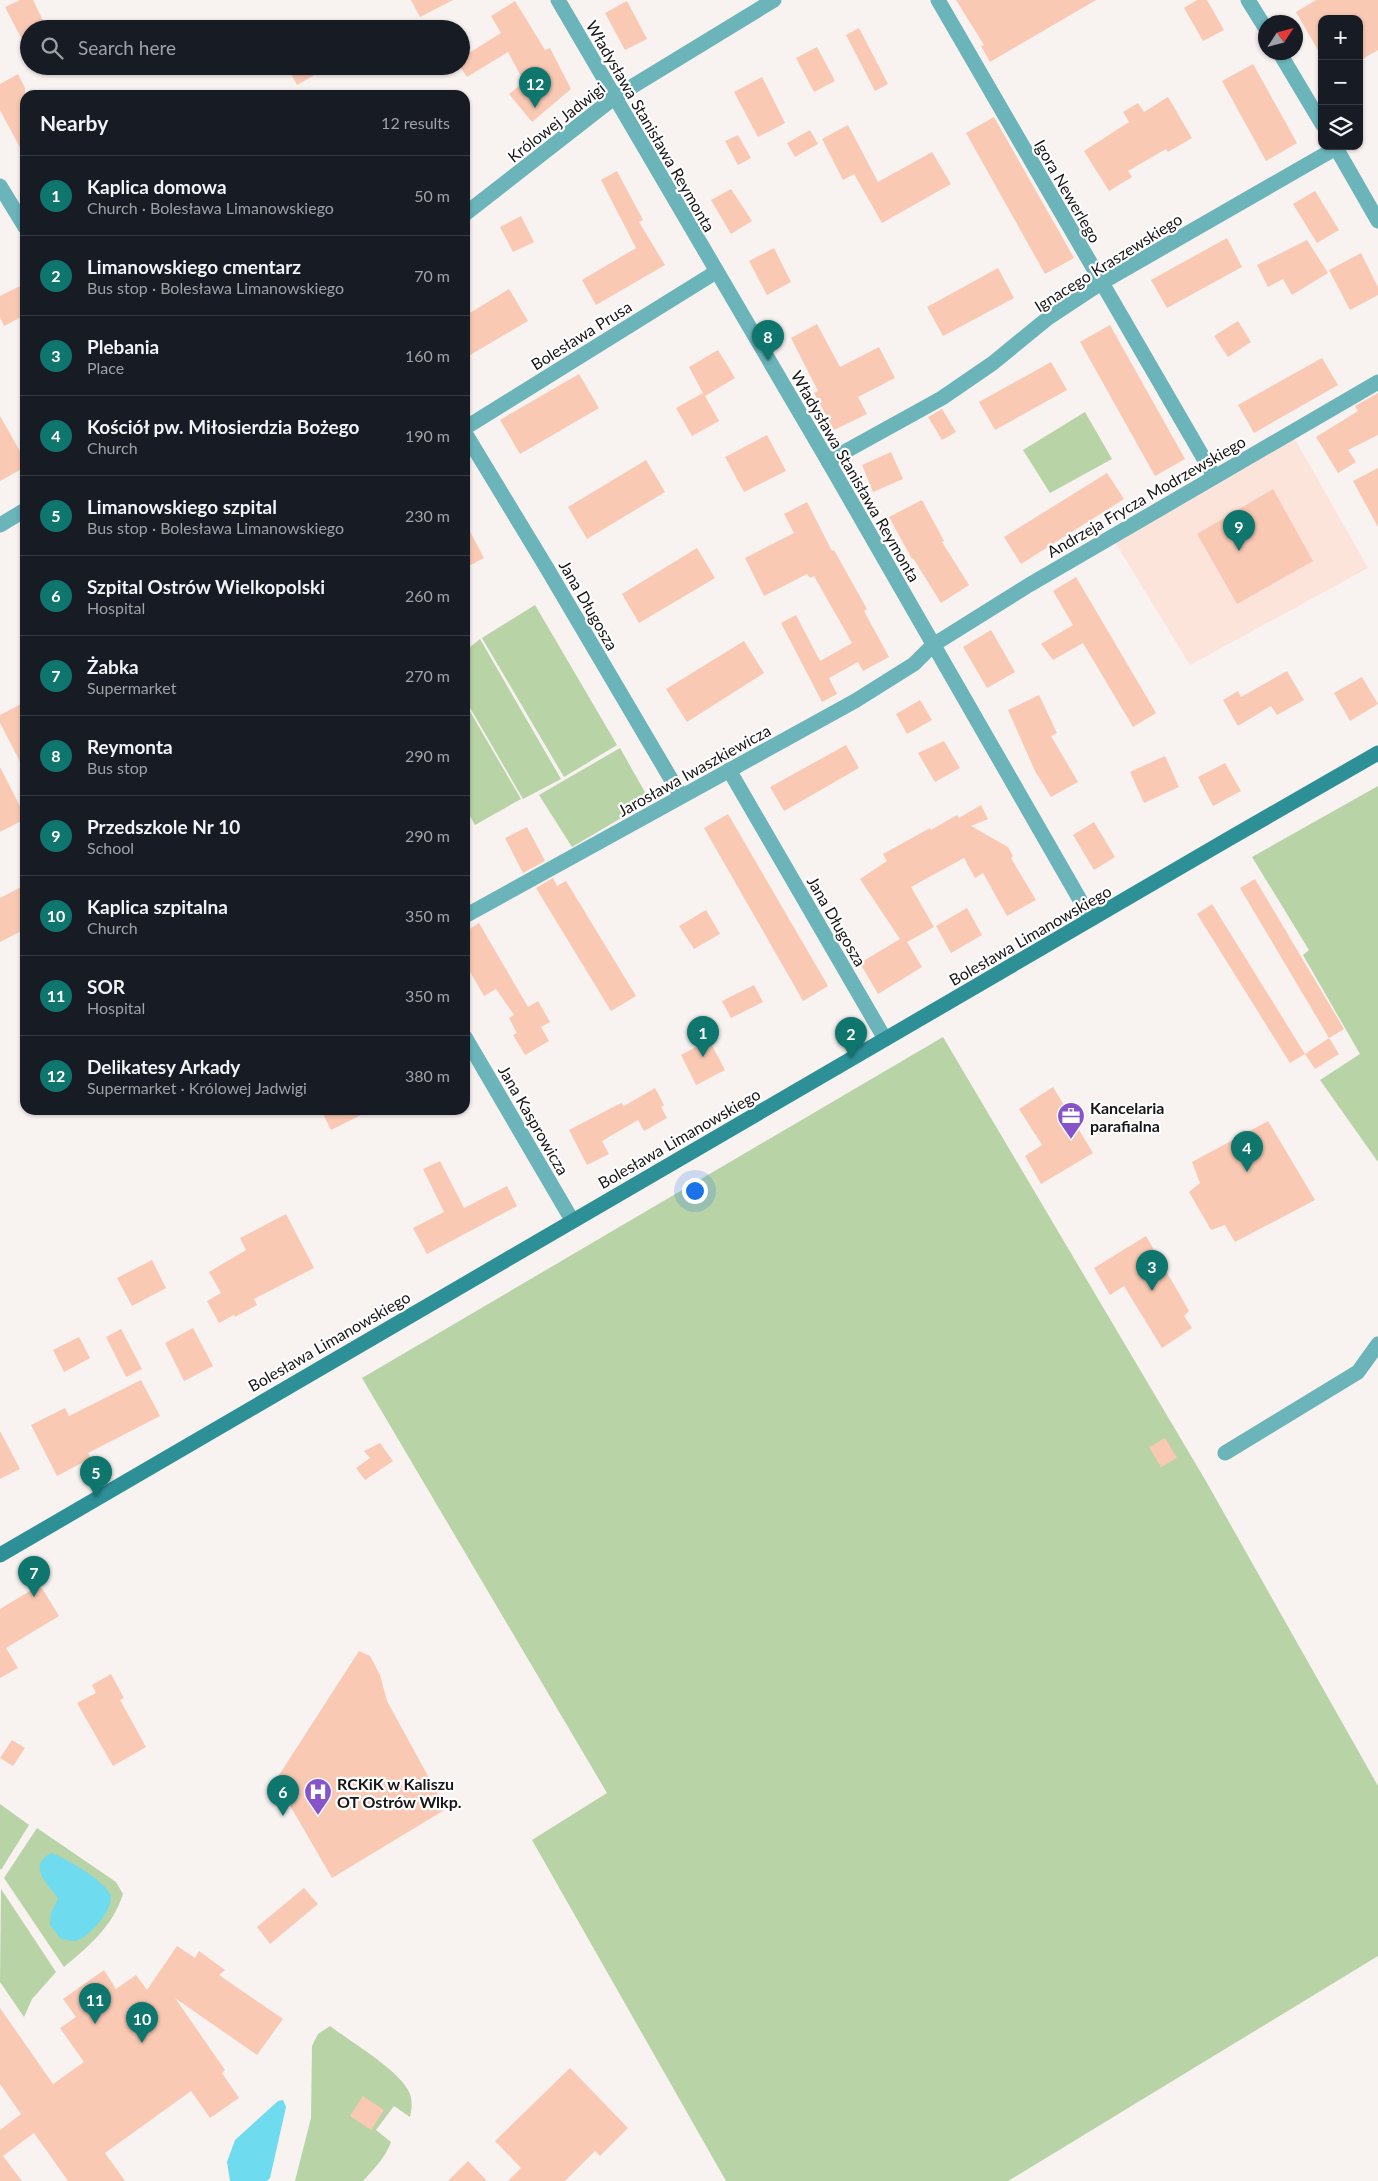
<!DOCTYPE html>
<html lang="en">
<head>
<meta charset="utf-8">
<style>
  body { margin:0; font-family:Lato,sans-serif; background:#20242c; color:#f1f3f6 }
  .controls { position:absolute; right:15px; top:15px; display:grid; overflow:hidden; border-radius:10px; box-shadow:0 1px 4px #0004 }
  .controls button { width:45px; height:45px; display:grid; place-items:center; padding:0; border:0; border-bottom:1px solid #363941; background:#171b24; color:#f1f3f6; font:25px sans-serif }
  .compass { position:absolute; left:1258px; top:15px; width:45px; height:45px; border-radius:50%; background:#171b24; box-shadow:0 1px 4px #0004; rotate:54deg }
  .you { position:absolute; left:694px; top:1190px; width:18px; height:18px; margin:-12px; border:4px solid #fff; border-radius:50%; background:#1a73e8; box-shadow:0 0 0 8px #1a73e833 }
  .badge { display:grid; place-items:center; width:32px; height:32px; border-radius:50%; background:#0f766e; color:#fff; font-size:16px; font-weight:700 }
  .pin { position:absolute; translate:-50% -41px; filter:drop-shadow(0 1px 2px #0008) }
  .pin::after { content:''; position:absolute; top:26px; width:18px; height:15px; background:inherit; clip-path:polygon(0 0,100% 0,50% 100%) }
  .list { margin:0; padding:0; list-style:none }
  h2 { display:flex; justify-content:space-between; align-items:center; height:65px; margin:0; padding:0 20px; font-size:21px }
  h2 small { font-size:16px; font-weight:400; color:#9ea1a6 }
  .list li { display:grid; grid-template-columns:32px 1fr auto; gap:15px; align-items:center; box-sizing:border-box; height:80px; padding:0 20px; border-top:1px solid #363941 }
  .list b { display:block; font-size:19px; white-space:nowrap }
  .list p { margin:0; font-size:16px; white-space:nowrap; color:#9ea1a6 }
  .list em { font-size:16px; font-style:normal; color:#9ea1a6 }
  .icon { flex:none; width:28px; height:28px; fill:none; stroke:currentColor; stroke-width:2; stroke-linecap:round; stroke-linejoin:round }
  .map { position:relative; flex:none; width:1378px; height:2181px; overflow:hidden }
  .search { position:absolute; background:#171b24; box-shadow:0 1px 4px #0004; left:20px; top:20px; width:450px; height:55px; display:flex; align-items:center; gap:12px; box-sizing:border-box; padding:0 18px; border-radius:28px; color:#9ea1a6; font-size:19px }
  .panel { position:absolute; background:#171b24; box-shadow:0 1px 4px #0004; left:20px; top:90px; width:450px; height:1025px; border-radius:15px }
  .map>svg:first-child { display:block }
</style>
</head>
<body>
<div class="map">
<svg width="1378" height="2181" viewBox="0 0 1378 2181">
  <rect width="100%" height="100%" fill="#f8f2f0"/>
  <path fill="#fce4db" d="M1288,427L1368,568L1190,665L1110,534Z"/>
  <g fill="#b8d3a6">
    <path d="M1085,412L1112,459L1050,493L1023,450Z"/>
    <path d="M535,605L617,745L564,777L482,638Z"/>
    <path d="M480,639L561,779L523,799L465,699V651Z"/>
    <path d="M465,703L521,799L475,825L465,807Z"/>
    <path d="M620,748L650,801L572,847L539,795Z"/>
    <path d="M1378,786V1162L1320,1080L1360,1054L1303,955L1309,950L1252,857Z"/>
    <path d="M943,1037L1207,1483L1378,1786V1956L1008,2181H726L532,1840L607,1793L362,1378Z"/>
    <path d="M0,1804L29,1825L1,1870L0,1868Z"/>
    <path d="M37,1828L116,1882L123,1894C113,1926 89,1946 64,1967L4,1878Z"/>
    <path d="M1,1889L56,1972L32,1999L24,2017L0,1982Z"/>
    <path d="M330,2026C351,2042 397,2069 408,2090C413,2099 412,2108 410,2117L394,2106L376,2130L391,2142C385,2158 374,2169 363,2181H295L311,2118L312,2046L318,2034Z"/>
  </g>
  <g fill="#6edbef">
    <path d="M51,1853C66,1858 103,1880 110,1894C116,1908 89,1937 76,1941C72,1942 65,1939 61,1939L50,1925L51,1913L58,1898C47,1883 27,1866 51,1853Z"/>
    <path d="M283,2100L286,2107L270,2178L267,2181H230L227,2162L235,2140L278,2101Z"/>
  </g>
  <g fill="#fac9b4">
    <path d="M20,0H33L47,29H29V53L5,7Z"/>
    <path d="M411,0H453L420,17Z"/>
    <path d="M956,0H1096L990,62L981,46L984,45Z"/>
    <path d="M1197,0H1207L1224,30L1203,41L1184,8Z"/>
    <path d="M1316,0H1378V50L1359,61V19H1322V57L1296,12Z"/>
    <path d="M515,1L545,50L550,48L571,89L532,122L509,94L524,82L508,52L467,77L461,68V58L501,33L491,16Z"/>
    <path d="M627,1L647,39L625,50L605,13Z"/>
    <path d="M859,28L888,84L875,91L846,35Z"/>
    <path d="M817,47L835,81L814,92L796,58Z"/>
    <path d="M1253,64L1297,143L1266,161L1222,81Z"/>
    <path d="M287,66H330L297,85Z"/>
    <path d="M18,74L25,88V157L0,110V84Z"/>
    <path d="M762,77L785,123L758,137L734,92Z"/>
    <path d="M1168,97L1192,138L1168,152L1166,149L1128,171L1132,177L1109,191L1084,151L1129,122L1123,112L1138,103L1144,112Z"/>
    <path d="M994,117L1074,258L1045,274L966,133Z"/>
    <path d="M848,125L878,182L932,152L951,184L882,223L854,174L843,180L822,139Z"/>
    <path d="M810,130L818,144L795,157L787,143Z"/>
    <path d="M738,135L751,158L738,165L725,141Z"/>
    <path d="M617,171L643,220L639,222L665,265L596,305L582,280L636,248L601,180Z"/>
    <path d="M731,189L752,221L731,234L711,200Z"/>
    <path d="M1315,191L1339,230L1317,243L1293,204Z"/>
    <path d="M521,216L534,242L513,252L500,227Z"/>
    <path d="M1227,238L1242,267L1167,308L1151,280Z"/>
    <path d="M1307,240L1328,273L1292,295L1283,279L1268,287L1257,265Z"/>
    <path d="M774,248L791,282L767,295L749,261Z"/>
    <path d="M1361,253L1378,287V295L1350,310L1329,270Z"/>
    <path d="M998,268L1014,298L943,336L927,307Z"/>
    <path d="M20,286L25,296V315L4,326L0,317V296Z"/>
    <path d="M509,289L528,321L465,358V316Z"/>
    <path d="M1238,321L1251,342L1228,357L1214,336Z"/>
    <path d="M817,324L840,367L879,347L895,378L858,397L867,414L834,430L814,393L818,391L791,338Z"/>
    <path d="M1110,325L1185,459L1155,476L1080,342Z"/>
    <path d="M718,350L735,378L705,396L719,421L692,436L676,408L703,393L689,367Z"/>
    <path d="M1322,358L1338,385L1254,433L1238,405Z"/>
    <path d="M1051,362L1067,390L995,430L979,402Z"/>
    <path d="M579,374L599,408L520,454L500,420Z"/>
    <path d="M1378,393V435L1348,450L1356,462L1338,473L1316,437L1358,411L1355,406Z"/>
    <path d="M942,409L956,432L942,440L928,417Z"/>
    <path d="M0,416L25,460V467L0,481Z"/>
    <path d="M767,435L786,471L744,492L725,457Z"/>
    <path d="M891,452L903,479L873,492L862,465Z"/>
    <path d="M646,460L665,492L587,539L568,507Z"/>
    <path d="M1378,468V527L1353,481Z"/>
    <path d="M1107,473L1124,499L1021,564L1004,537Z"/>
    <path d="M1273,489L1313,561L1237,604L1197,534Z"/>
    <path d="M922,500L944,541L942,542L969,585L941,603L913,558L912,559L889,517Z"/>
    <path d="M807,502L832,551L834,550L867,609L864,611L889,657L863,671L858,662L829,678L837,694L822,702L781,623L796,615L820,661L852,643L814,576L810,578L807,574L764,596L745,558L794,533L784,514Z"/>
    <path d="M465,522L484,558L465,568Z"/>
    <path d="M697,548L715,578L639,623L622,594Z"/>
    <path d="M1076,577L1156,713L1133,727L1083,643L1053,660L1041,644L1073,625L1053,591Z"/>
    <path d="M991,630L1015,672L987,688L963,647Z"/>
    <path d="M744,641L764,673L687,722L666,689Z"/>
    <path d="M1287,671L1304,700L1277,715L1271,706L1238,726L1223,700L1238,691L1241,697Z"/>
    <path d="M1362,677L1378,704L1350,721L1334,693Z"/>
    <path d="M1039,695L1057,733L1051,736L1078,782L1051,797L1035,771L1008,710Z"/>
    <path d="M920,700L932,720L907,734L896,714Z"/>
    <path d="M25,702V771L0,723V715Z"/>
    <path d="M944,741L960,768L935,782L918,753Z"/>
    <path d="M846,745L859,768L784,811L770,787Z"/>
    <path d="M1165,756L1179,787L1144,803L1130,772Z"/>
    <path d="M1225,763L1241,791L1213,806L1198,777Z"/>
    <path d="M0,767L25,816V819L0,832Z"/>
    <path d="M981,805L988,819L971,826L1008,847L1013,856L1011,858L1036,900L1007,916L983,873L975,878L964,858L911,887L934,927L907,942L922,967L878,994L860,963L900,939L860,879L887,861L883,854L930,828L931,830L957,815L959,818Z"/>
    <path d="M728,814L828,986L803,1001L704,828Z"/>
    <path d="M1094,822L1115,857L1094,870L1073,835Z"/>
    <path d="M527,827L545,861L523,873L505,838Z"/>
    <path d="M553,878L557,886L566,881L636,996L611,1011L536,888Z"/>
    <path d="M1255,879L1344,1029L1329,1038L1240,888Z"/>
    <path d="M25,885V929L0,942V898Z"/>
    <path d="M1212,904L1305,1054L1290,1063L1197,914Z"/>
    <path d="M967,908L982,935L951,953L936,926Z"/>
    <path d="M706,910L720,934L694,949L679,926Z"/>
    <path d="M479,923L528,1007L538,1001L550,1022L541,1027L549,1041L525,1055L513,1035L517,1033L509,1018L514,1015L496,989L484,996L465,963V932Z"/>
    <path d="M754,985L763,1002L731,1018L722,1001Z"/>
    <path d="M1329,1038L1339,1054L1315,1069L1305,1054Z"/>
    <path d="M709,1040L725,1070L696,1085L681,1055Z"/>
    <path d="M1053,1087L1093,1153L1041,1184L1025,1156L1042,1145L1019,1109Z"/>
    <path d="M655,1088L664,1105L661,1107L667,1118L644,1131L638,1120L602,1141L609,1154L587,1165L569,1130L621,1103L624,1106Z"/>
    <path d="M321,1110H371L331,1130Z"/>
    <path d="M1268,1121L1315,1200L1235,1242L1225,1225L1211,1230L1189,1192L1200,1183L1192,1162Z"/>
    <path d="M440,1161L464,1208L507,1186L517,1206L427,1254L413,1228L444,1212L423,1169Z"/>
    <path d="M286,1214L314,1268L254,1299L257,1305L235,1317L234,1315L219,1323L207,1301L221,1293L209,1272L246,1250L240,1238Z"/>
    <path d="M1146,1236L1189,1311L1184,1316L1192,1328L1162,1348L1124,1286L1110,1295L1094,1268Z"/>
    <path d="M152,1260L166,1288L132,1306L117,1278Z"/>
    <path d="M193,1328L213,1366L184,1381L165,1343Z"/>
    <path d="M121,1329L142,1369L126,1377L106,1337Z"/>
    <path d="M79,1337L90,1358L64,1372L53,1350Z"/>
    <path d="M141,1380L160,1416L88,1453L91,1458L57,1476L31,1425L65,1408L69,1416Z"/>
    <path d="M0,1431L20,1469L0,1479Z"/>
    <path d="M1165,1438L1177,1458L1161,1467L1149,1447Z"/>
    <path d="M380,1443L393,1461L365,1480L356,1468L370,1458L364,1451Z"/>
    <path d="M40,1585L59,1616L6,1648L18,1668L0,1678V1609Z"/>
    <path d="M359,1651L370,1656L380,1675L387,1701L446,1809L332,1878L281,1790L272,1786Z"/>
    <path d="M111,1674L124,1698L120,1700L146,1747L113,1766L77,1703L96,1693L92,1685Z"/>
    <path d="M12,1740L25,1748L13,1766L0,1758Z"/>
    <path d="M304,1888L318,1904L270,1944L257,1927Z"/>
    <path d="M177,1946L195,1958L199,1951L225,1970L219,1975L283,2019L257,2055L175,1998L225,2070L222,2073L239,2098L210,2118L191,2091L105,2153L125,2181H68L34,2133L3,2156L22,2181H0V2130L21,2114L0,2084V2008L53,2084L84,2062L60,2028L76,2017L63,1999L104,1970L116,1989L136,1975L147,1990Z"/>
    <path d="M570,2068L628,2128L600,2156L595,2151L565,2181H508L521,2168L495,2141Z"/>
    <path d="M363,2096L384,2110L371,2130L350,2116Z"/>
    <path d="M468,2161L487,2181H448Z"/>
  </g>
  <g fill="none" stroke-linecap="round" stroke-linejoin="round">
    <g stroke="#6bb4b9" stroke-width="15">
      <path d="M558,0L828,461L1091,919"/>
      <path d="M938,0L1214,476"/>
      <path d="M1248,0L1266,29"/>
      <path d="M1279,52L1322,124"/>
      <path d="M1335,146L1378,221"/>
      <path d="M0,186L25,227"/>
      <path d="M465,214L615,97L774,0"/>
      <path d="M465,428L716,272"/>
      <path d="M465,433L545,565L681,796"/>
      <path d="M828,461L942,398L993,363L1048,318L1101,283L1336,148"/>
      <path d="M0,525L25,510"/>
      <path d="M729,770L885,1039"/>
      <path d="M465,916L855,701L914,664L933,645L1029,585L1378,382"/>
      <path d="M465,1037L572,1220"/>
      <path d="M1225,1453L1358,1372L1378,1344"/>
    </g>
    <path stroke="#2d9097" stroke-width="15" d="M0,1555C457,1285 917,1018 1378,753"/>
  </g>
  <defs>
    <symbol id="office-pin" viewBox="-11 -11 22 30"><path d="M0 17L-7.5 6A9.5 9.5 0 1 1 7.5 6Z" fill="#8653cb" stroke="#fff"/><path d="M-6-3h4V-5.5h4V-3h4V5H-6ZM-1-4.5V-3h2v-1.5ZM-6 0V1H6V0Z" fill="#fff"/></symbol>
    <symbol id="hospital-pin" viewBox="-11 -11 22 30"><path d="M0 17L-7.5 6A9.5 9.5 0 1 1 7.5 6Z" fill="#8653cb" stroke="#fff"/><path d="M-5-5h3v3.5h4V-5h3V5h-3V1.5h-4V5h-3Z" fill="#fff"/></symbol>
  </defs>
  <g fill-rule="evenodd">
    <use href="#office-pin" x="1055" y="1100" width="32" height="43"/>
    <use href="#hospital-pin" x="302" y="1776" width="32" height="43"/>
  </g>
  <g text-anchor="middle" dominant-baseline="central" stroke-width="4.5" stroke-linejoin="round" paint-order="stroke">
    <g font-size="16" fill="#181616" stroke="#fff">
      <text transform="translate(556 122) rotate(-38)">Królowej Jadwigi</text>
      <text transform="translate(651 126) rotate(60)">Władysława Stanisława Reymonta</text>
      <text transform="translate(1068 191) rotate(60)">Igora Newerlego</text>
      <text transform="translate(1108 262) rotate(-32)">Ignacego Kraszewskiego</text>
      <text transform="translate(581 335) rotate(-32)">Bolesława Prusa</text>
      <text transform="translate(856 476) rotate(60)">Władysława Stanisława Reymonta</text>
      <text transform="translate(1146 496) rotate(-30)">Andrzeja Frycza Modrzewskiego</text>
      <text transform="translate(589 605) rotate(60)">Jana Długosza</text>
      <text transform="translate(694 770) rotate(-29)">Jarosława Iwaszkiewicza</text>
      <text transform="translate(837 921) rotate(60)">Jana Długosza</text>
      <text transform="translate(1030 935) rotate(-30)">Bolesława Limanowskiego</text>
      <text transform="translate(534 1120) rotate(60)">Jana Kasprowicza</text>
      <text transform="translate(679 1138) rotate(-30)">Bolesława Limanowskiego</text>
      <text transform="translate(329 1341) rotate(-30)">Bolesława Limanowskiego</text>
    </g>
    <g font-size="16" font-weight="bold" fill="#181616" stroke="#fff" text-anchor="start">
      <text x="1090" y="1107">Kancelaria<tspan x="1090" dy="18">parafialna</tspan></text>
      <text x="337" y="1783">RCKiK w Kaliszu<tspan x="337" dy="18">OT Ostrów Wlkp.</tspan></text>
    </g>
  </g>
</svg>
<div class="controls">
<button>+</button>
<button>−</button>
<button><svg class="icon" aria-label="layers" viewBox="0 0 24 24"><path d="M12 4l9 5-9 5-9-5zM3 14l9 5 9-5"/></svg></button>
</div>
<svg class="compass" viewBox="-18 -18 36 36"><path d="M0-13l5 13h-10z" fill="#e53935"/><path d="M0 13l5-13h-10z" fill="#9ea1a6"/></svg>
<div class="you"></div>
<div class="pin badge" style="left:703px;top:1057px">1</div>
<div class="pin badge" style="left:851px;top:1058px">2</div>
<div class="pin badge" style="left:1152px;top:1291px">3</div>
<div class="pin badge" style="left:1247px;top:1172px">4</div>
<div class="pin badge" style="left:96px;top:1497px">5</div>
<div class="pin badge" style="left:283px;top:1816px">6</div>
<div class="pin badge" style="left:34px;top:1597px">7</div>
<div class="pin badge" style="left:768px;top:361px">8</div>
<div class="pin badge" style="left:1239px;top:551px">9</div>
<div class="pin badge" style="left:142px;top:2043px">10</div>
<div class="pin badge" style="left:95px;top:2024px">11</div>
<div class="pin badge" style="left:535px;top:108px">12</div>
<div class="search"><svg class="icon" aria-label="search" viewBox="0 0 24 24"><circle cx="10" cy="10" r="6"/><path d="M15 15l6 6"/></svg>Search here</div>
<section class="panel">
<h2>Nearby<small>12 results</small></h2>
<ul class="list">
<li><span class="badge">1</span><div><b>Kaplica domowa</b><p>Church · Bolesława Limanowskiego</p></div><em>50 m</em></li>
<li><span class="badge">2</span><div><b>Limanowskiego cmentarz</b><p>Bus stop · Bolesława Limanowskiego</p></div><em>70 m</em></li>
<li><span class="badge">3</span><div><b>Plebania</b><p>Place</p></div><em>160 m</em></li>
<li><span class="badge">4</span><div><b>Kościół pw. Miłosierdzia Bożego</b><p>Church</p></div><em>190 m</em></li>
<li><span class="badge">5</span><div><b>Limanowskiego szpital</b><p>Bus stop · Bolesława Limanowskiego</p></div><em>230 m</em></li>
<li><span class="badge">6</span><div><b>Szpital Ostrów Wielkopolski</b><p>Hospital</p></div><em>260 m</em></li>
<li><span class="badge">7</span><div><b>Żabka</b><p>Supermarket</p></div><em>270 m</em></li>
<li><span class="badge">8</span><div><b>Reymonta</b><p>Bus stop</p></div><em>290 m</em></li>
<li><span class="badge">9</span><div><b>Przedszkole Nr 10</b><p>School</p></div><em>290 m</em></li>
<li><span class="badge">10</span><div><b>Kaplica szpitalna</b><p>Church</p></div><em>350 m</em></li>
<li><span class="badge">11</span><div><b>SOR</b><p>Hospital</p></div><em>350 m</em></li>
<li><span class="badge">12</span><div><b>Delikatesy Arkady</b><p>Supermarket · Królowej Jadwigi</p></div><em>380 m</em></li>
</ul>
</section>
</div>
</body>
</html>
